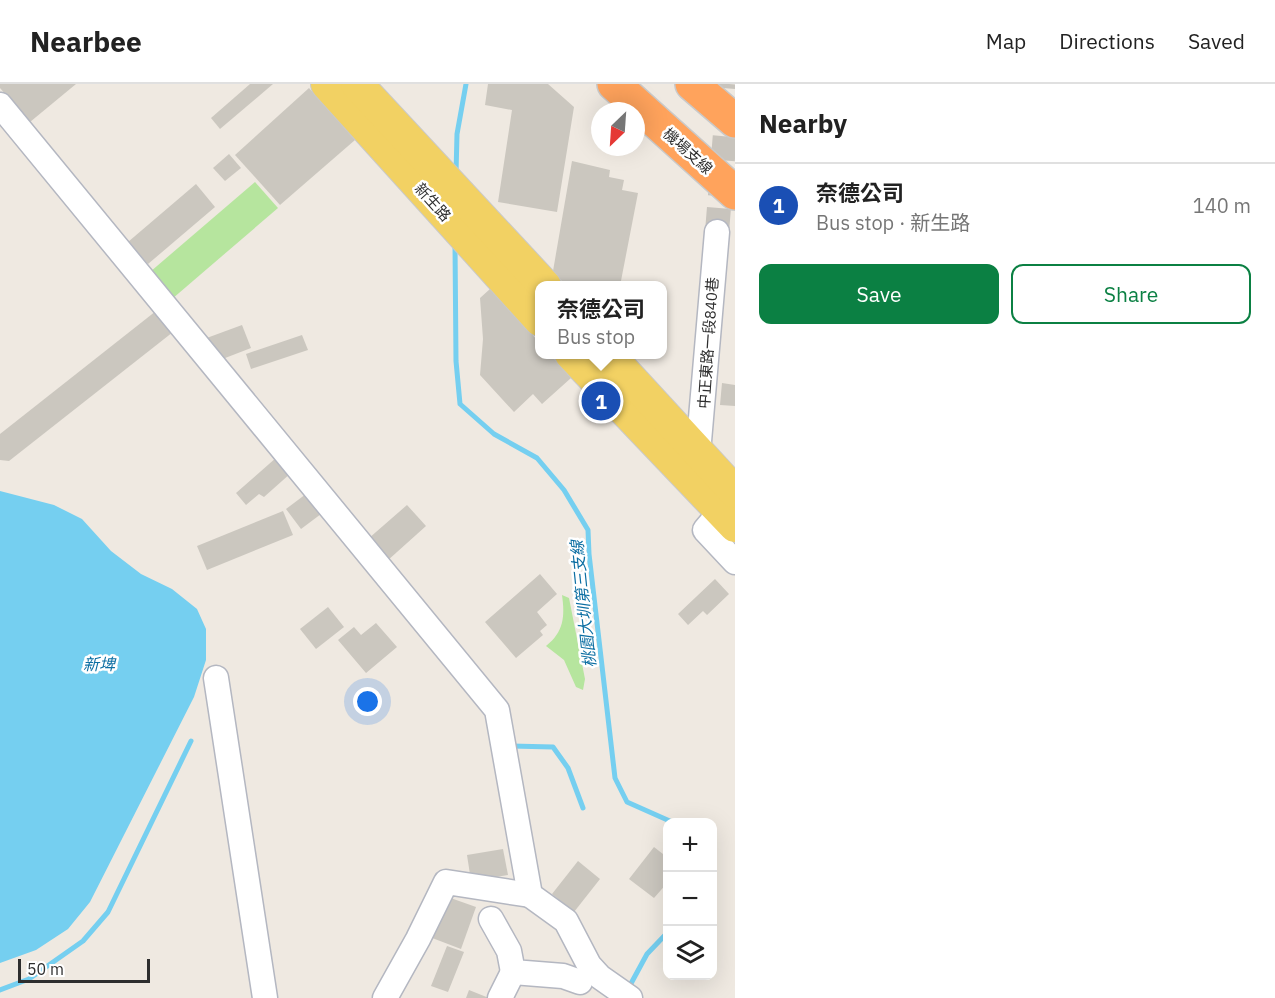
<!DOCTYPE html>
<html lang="en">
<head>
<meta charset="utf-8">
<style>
  body { margin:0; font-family:"IBM Plex Sans","Noto Sans TC",sans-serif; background:#f6f6f6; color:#222 }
  .controls { position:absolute; right:18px; bottom:18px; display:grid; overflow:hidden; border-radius:12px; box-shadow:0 6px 24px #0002 }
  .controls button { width:54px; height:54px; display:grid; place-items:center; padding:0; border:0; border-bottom:2px solid #e0e0e0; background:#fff; color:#222; font:30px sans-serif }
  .compass { position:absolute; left:591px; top:18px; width:54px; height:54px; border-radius:50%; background:#fff; box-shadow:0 6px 24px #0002; rotate:205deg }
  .scale { position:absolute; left:18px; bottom:15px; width:132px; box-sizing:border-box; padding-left:6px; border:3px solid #2e2e2e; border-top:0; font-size:16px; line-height:21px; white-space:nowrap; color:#2e2e2e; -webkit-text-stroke:4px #fff; paint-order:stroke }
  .you { position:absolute; left:368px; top:618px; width:21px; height:21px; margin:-15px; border:4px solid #fff; border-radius:50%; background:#1a73e8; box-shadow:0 0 0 9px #1a73e833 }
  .badge { display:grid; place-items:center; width:39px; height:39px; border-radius:50%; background:#0b8043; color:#fff; font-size:20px; font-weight:700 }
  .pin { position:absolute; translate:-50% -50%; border:3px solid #fff; box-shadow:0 2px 6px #0006 }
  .popup { position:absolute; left:535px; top:197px; width:132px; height:78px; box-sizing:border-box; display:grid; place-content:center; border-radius:12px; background:#fff; filter:drop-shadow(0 2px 4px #0005); font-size:20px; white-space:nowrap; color:#767676 }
  .popup b { font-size:22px; color:#222 }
  .popup::after { content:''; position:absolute; left:50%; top:100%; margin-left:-12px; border:12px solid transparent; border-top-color:#fff }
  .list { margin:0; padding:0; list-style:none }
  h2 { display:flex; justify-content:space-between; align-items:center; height:78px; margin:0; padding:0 24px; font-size:26px }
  h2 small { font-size:20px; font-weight:400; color:#767676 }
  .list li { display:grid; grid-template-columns:39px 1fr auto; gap:18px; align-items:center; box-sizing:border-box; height:84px; padding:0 24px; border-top:2px solid #e0e0e0 }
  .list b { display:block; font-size:22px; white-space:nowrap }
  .list p { margin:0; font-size:20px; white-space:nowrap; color:#767676 }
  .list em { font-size:20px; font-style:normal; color:#767676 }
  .actions { display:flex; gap:12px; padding:18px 24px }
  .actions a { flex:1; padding:14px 0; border:2px solid #0b8043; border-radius:12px; text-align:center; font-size:21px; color:#0b8043 }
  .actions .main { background:#0b8043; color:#fff }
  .icon { flex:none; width:33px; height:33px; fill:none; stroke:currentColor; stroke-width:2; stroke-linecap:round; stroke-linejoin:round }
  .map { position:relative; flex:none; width:735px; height:914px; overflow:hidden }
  header { display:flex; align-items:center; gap:36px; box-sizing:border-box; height:84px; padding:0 30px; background:#fff; border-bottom:2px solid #e0e0e0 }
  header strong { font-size:28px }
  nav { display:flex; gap:33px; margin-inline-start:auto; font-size:21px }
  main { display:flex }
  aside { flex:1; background:#fff }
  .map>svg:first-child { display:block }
</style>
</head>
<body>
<header>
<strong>Nearbee</strong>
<nav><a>Map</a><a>Directions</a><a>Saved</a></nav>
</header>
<main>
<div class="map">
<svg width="735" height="914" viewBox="0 0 735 914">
  <rect width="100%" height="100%" fill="#efe9e1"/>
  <g fill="#b6e59e">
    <path d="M255,98L278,124L172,215L150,188Z"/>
    <path d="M562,511L569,514L585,595L583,606L576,603L564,576L546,562C564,548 565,532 562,511Z"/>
  </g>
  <path fill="#75cff0" d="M0,407L54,421L82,435L111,467L141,490L172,505L197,525L206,545V576L194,613L90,818L68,845L36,866L0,879Z"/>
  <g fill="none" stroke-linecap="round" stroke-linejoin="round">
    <g stroke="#75cff0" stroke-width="5">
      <path d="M456,90L457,50L466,0"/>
      <path d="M455,160L456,277L460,320L494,350L537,374L564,406L588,446L589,470L615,694L627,718L672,738"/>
      <path d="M511,662L553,663L568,684L583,724"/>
      <path d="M628,905L647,870L668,848"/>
      <path d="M0,906L29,895L83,857L108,828L191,657"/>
    </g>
  </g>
  <g fill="#cbc7bf">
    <path d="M0,0H76L30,38L0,4Z"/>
    <path d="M250,0H273L220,45L211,34Z"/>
    <path d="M488,0H548L574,23L557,128L498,118L512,26L485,21Z"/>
    <path d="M309,4L355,56L280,121L235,71Z"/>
    <path d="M229,70L241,84L225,97L213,84Z"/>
    <path d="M572,77L610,86L609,93L624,96L622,106L638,109L620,202H566L553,187Z"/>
    <path d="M196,100L215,123L148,180L128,158Z"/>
    <path d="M490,205L540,259V270H550L571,294L542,320L533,310L514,328L480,291L483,255L480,214Z"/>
    <path d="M156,227L173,248L9,377L0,376V350Z"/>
    <path d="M242,241L251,264L220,276L204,255Z"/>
    <path d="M302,251L308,266L251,285L246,270Z"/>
    <path d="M722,299L735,301V322L720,321Z"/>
    <path d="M277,373L291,389L264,413L259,410L246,421L236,409Z"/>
    <path d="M306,410L321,430L301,445L286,425Z"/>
    <path d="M407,421L426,442L387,477L368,455Z"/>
    <path d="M283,427L293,451L207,486L197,462Z"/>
    <path d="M540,490L557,510L537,528L547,541L540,547L543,551L516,574L485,538Z"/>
    <path d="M715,495L729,510L707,531L703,527L688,541L678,530Z"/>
    <path d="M328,523L344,543L316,565L300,545Z"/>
    <path d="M376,539L397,563L366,589L338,556L354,543L361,551Z"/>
    <path d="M654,763L668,774V798L654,814L629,795Z"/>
    <path d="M503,765L508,791L471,797L467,771Z"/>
    <path d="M578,777L600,795L574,828L552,810Z"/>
    <path d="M445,812L476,823L461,865L427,852Z"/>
    <path d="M447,862L464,868L448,908L431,902Z"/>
    <path d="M469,906L489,914H466Z"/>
  </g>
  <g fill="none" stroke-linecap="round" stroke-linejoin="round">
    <path stroke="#c8c4bd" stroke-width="24" stroke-dasharray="24 12" stroke-linecap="butt" d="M717,148L729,0"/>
    <defs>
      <g id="minor">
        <path d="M0,21L497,626L530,811L566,837L589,881L600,893L630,914"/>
        <path d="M698,369L717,148"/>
        <path d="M731,415L705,446L735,478"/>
        <path d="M216,594L265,914"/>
        <path d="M491,835L509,867L513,888L563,892L580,898"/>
        <path d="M385,914L418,855L446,798L530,811"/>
        <path d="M500,914L513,888"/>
      </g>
      <g id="major">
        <path d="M327,0L540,236"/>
        <path d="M357,0L545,202"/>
        <path d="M571,270L735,442"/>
        <path d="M608,270L735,408"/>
      </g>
      <g id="highway">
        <path d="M614,0L735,109"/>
        <path d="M692,0L735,37"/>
      </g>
    </defs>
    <use href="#minor" stroke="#b4b7c1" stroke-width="27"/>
    <use href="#major" stroke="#c9c9c9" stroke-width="34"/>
    <use href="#highway" stroke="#c9c9c9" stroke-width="36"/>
    <use href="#minor" stroke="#fff" stroke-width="24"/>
    <use href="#major" stroke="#f2d163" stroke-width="32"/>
    <use href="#highway" stroke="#ffa35c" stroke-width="33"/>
  </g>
  <g text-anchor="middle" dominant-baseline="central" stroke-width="5" stroke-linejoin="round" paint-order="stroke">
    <g font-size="15" fill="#2e2e2e" stroke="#fff">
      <text transform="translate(688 67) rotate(42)">機場支線</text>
      <text transform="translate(433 118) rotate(48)">新生路</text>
      <text transform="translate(708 259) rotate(-86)">中正東路一段840巷</text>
    </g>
    <g font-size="16" font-style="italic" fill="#0d6fa3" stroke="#fff">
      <text transform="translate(583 520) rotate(-96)">桃園大圳第三支線</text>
      <text x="99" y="580">新埤</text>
    </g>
  </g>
</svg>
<div class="controls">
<button>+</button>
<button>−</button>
<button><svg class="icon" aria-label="layers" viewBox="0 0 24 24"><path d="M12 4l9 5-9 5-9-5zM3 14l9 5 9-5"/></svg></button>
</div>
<svg class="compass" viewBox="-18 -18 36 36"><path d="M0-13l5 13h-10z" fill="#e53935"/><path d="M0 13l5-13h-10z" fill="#767676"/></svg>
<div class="scale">50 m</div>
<div class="you"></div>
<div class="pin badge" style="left:601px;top:317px;background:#1a4fb4">1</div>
<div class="popup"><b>奈德公司</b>Bus stop</div>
</div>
<aside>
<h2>Nearby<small></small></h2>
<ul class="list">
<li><span class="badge" style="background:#1a4fb4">1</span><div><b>奈德公司</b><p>Bus stop · 新生路</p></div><em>140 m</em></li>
</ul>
<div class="actions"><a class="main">Save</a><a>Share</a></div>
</aside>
</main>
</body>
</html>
